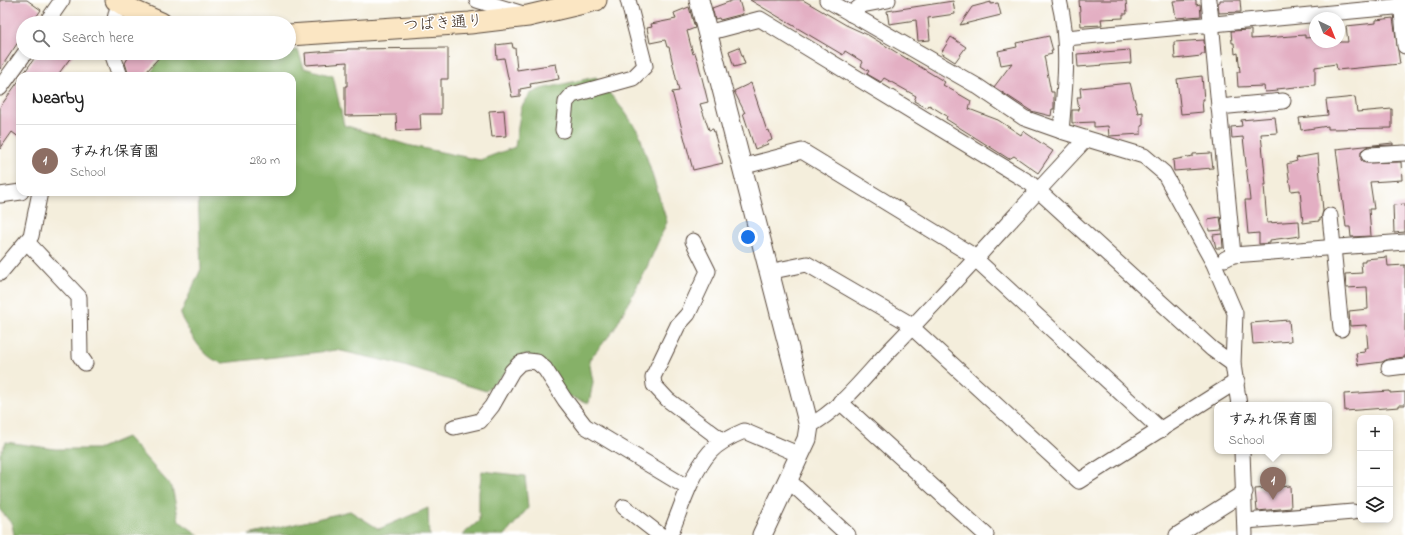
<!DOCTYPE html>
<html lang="en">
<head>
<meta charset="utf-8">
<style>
  body { margin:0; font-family:"Indie Flower","Klee One",sans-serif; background:#f6f6f6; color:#222 }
  .controls { position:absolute; right:12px; bottom:12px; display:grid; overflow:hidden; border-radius:8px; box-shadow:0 2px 6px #0003 }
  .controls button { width:36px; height:36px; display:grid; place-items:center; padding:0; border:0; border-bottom:1px solid #e0e0e0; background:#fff; color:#222; font:20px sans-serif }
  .compass { position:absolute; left:1309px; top:12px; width:36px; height:36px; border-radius:50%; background:#fff; box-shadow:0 2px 6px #0003; rotate:137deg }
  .you { position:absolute; left:748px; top:237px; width:14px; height:14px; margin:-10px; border:3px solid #fff; border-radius:50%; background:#1a73e8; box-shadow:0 0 0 6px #1a73e833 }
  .badge { display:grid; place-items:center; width:26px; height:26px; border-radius:50%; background:#b5179e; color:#fff; font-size:13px; font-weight:700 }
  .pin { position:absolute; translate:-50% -33px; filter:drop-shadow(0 1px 2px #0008) }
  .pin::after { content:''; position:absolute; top:21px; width:14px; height:12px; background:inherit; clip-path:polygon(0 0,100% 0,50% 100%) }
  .popup { position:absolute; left:1214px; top:402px; width:118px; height:52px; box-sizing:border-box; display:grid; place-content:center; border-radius:8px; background:#fff; filter:drop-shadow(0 1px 3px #0005); font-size:13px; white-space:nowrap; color:#767676 }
  .popup b { font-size:15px; color:#222 }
  .popup::after { content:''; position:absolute; left:50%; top:100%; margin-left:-8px; border:8px solid transparent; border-top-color:#fff }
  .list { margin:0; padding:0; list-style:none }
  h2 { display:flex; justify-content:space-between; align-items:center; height:52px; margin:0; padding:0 16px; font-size:17px }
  h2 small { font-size:13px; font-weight:400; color:#767676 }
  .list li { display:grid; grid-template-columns:26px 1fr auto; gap:12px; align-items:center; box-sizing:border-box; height:72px; padding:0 16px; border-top:1px solid #e0e0e0 }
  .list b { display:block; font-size:15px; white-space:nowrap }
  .list p { margin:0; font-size:13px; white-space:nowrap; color:#767676 }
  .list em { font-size:13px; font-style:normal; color:#767676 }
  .icon { flex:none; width:22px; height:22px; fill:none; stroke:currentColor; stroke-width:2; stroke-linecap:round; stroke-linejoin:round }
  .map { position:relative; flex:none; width:1405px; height:535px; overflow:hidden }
  .search { position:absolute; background:#fff; box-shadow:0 2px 6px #0003; left:16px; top:16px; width:280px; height:44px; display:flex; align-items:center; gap:10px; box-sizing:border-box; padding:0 14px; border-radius:22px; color:#767676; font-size:15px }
  .panel { position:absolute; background:#fff; box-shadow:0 2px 6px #0003; left:16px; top:72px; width:280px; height:124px; border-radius:12px }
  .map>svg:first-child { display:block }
</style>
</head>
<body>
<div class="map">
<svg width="1405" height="535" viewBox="0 0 1405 535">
  <rect width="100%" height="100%" fill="#fff"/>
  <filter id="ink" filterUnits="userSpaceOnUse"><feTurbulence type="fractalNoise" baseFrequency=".025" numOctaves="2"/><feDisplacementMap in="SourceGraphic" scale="8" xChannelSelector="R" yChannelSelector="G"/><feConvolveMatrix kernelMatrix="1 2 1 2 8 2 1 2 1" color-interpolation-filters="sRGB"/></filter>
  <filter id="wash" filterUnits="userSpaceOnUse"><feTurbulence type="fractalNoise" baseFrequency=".012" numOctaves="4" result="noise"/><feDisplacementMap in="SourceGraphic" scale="16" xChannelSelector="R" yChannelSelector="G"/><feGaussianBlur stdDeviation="0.9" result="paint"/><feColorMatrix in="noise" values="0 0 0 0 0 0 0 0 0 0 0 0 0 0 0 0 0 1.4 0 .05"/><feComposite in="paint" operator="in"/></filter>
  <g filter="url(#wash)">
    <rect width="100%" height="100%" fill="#f4eedc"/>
    <g fill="#86b168" stroke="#606e43">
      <path d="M298,50L304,68L333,76L344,125L407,145L480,160L515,147L521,108L530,94L541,89L596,77L625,112L639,133L667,222L647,267L614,330L589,360L593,382L589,403L565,395L546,368L525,354L486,391L394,363L337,350L223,363C203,360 189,331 180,315L201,269L198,192H292V76H152V71L164,53L224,55L289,53V51Z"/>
      <path d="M127,437L172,487L179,521L199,535H14L12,524L0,510V454L6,442L55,449H98Z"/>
      <path d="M482,471L525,476L528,508L505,535H462L479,521V491Z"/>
      <path d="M428,508L429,534L431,535H249L350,511L379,529Z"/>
    </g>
    <g id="blocks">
      <g fill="#e3afc3">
        <path d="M0,0H27L41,10L32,23H23V35L0,69Z"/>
        <path d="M734,0H739L743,14L720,20L719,18L715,19L712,8Z"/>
        <path d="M750,0H803L846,25L868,35L945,82L943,85L971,101L969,109L998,120L1021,135L1023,131L1053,151L1038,173L1014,156L1009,159L946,119L947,116L929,105L927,108L914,101L916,96L884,78L881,82L867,74L869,71L861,66L863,62L845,51L843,55Z"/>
        <path d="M1079,0H1126L1127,14H1123V18L1101,19L1102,25L1081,26Z"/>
        <path d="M1196,0V5L1200,4L1201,16L1176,18L1173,1Z"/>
        <path d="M1220,0H1240L1241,12L1219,13L1218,3L1220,2Z"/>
        <path d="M953,1L955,14L928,18L930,40L918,41L916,20L889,24L887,11Z"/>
        <path d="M991,2V4L998,3L1001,15L960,25L972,7Z"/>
        <path d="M689,7L695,28L687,31L693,54L695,53L698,62L708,102L700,104L709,130L713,129L723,163L693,170L672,92L679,91L669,47H667L665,40L650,43L647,28L652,27L651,24L676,19L674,13Z"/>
        <path d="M1393,18L1400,64L1337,70L1336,64L1315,67V85L1277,89L1278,91L1265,92L1264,86L1238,87L1237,72H1240L1238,53L1235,54L1234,43H1232L1231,31L1251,30V39L1305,35V38L1315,37V42H1348L1346,26L1376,23V20Z"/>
        <path d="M1049,36L1053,51H1051L1052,54L1044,56L1051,92H1054V109H1052L1051,116L1031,111L994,87L1012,63L1001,65L998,51L1017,47L1016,43Z"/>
        <path d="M951,37L966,47L955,62L941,53Z"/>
        <path d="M1204,40L1205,54H1201V56L1175,59L1174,42Z"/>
        <path d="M512,43L513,48H515L517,70L556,64L559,79L530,84L531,87L520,89V96L512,97L504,58L497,59L496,45Z"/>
        <path d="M739,47L745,64L734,67L729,51Z"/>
        <path d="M448,48V79H441V114H420L421,130L397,131L396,115L345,116V86H347V62L306,65L305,53L347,50V49Z"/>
        <path d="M1130,50L1131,63L1078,67L1077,54Z"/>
        <path d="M38,53H74L57,76H22Z"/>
        <path d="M131,53H163L147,71L149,76H129L125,63Z"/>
        <path d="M1202,76L1204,100H1202L1203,112L1181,114L1177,79Z"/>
        <path d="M20,79V138L12,132L0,149V107Z"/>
        <path d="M751,83L767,131L769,130L772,140L767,142L768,144L755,149L743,113H745L734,91Z"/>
        <path d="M1130,83L1138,113L1143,112V125L1141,126V134L1109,136L1108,126L1094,127V122L1072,123V110H1079L1077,97H1081L1080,88Z"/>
        <path d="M1355,97L1357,112L1392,109V128L1328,129V126L1301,130L1299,118L1328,115L1326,100Z"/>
        <path d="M504,110L506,136L492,137L489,111Z"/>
        <path d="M1275,117L1277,133L1261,134L1266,185H1264L1267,223L1299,221L1300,236L1270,240V243L1259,244V233L1248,234L1245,200H1250L1243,137L1232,138L1231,127L1242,126L1241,120Z"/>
        <path d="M1393,143V145L1368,146L1361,151V160L1365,163L1401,162L1402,180L1370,182L1374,209H1369L1371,236L1351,237L1350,227H1346L1336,149Z"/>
        <path d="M1211,153L1213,168L1174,171L1173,160L1193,156V154Z"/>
        <path d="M1318,154L1323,211L1321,219H1319V221L1303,223L1300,190L1291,191L1287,164L1297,161L1296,158Z"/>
        <path d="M1405,204V232L1394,233L1393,205Z"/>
        <path d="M1220,217L1222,230L1209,231L1208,219Z"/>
        <path d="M1222,234L1223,248H1216L1213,235Z"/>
        <path d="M1387,257L1388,266L1405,265V357L1388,359L1382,362L1358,365L1356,353L1365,352L1364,348H1368L1366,325L1350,326L1349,311L1368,309L1367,287L1346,288L1345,274L1362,273L1361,262H1365V259Z"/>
        <path d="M1289,320L1291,341L1253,344L1251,323Z"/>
        <path d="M1390,391V393L1405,392V405H1399V407L1345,411L1344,394Z"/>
        <path d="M1290,486L1291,508L1257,511L1255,489Z"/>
      </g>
    </g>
  </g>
  <g filter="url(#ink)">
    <use href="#blocks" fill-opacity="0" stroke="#57473a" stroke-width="1"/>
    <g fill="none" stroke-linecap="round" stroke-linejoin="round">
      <defs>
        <g id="minor">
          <path d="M477,0L523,14"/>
          <path d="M827,0L977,86L1024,118L1061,131L1144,156L1164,173L1214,264L1235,313L1233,364L1239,405"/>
          <path d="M1059,0C1070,44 1065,87 1061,131"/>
          <path d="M1209,0L1233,255"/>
          <path d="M1401,0L1405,46"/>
          <path d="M851,14L862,5L888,0"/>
          <path d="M46,23L62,0"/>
          <path d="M114,23L119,2"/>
          <path d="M707,33L760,19L1030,183L1212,349L1233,364"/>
          <path d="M1066,38L1405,6"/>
          <path d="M112,53L120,76"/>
          <path d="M0,88L25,53"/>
          <path d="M1219,107L1283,101"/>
          <path d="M563,130L566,102L572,95L633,78L645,66L628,0"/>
          <path d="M1369,155L1405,153"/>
          <path d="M741,167L802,151L969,253L1161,430"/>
          <path d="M0,195L21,192"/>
          <path d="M1330,216L1341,329"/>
          <path d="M693,241L708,271L688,314L678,325L653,377L654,385L668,400L723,441"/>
          <path d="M27,242L79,297L80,356L85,363"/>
          <path d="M1225,259L1233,255L1405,242"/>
          <path d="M768,272L807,264L905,321L1079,481L1237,381"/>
          <path d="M0,273L31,236L40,192"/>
          <path d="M1389,368L1405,366"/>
          <path d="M840,402L986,535"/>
          <path d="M809,426C841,409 865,376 890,350C957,281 1020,209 1086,139"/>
          <path d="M454,427L480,421L492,406L512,371L520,363L528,361L537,362L545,369L565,400L585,426L688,488"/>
          <path d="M1242,451L1245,535"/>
          <path d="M788,480L848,535"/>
          <path d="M624,507L660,535"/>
          <path d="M1246,521L1353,512"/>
          <path d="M670,535C681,508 691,474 710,452C719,442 732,436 744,431L800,455"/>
          <path d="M1177,535L1245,492"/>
        </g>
        <path id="tertiary" d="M699,0L809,426L807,439L762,535"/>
        <g id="secondary">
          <path d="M116,0L134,11L161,23"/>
          <path d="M289,35L470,23L528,16L596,0"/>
        </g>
      </defs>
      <use href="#minor" stroke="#57473a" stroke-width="17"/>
      <use href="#tertiary" stroke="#57473a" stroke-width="21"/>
      <use href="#secondary" stroke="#57473a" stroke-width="23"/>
      <use href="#minor" stroke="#fff" stroke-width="15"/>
      <use href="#tertiary" stroke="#fff" stroke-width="19"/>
      <use href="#secondary" stroke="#fbe6c3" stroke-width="21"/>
    </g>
  </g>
  <g text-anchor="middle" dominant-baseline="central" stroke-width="3" stroke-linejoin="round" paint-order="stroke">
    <g font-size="16" fill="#3b2a1e" stroke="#fff">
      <text transform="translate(443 24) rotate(-4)">つばき通り</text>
    </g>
  </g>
</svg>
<div class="controls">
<button>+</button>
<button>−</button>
<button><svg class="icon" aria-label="layers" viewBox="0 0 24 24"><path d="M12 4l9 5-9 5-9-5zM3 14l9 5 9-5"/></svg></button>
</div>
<svg class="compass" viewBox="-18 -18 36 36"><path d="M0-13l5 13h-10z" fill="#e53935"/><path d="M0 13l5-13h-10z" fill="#767676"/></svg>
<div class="you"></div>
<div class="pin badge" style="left:1273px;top:500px;background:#8d6e63">1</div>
<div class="popup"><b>すみれ保育園</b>School</div>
<div class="search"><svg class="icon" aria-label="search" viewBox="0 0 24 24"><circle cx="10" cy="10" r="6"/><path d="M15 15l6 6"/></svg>Search here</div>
<section class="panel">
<h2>Nearby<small></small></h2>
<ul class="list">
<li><span class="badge" style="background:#8d6e63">1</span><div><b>すみれ保育園</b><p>School</p></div><em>280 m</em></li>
</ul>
</section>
</div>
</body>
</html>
